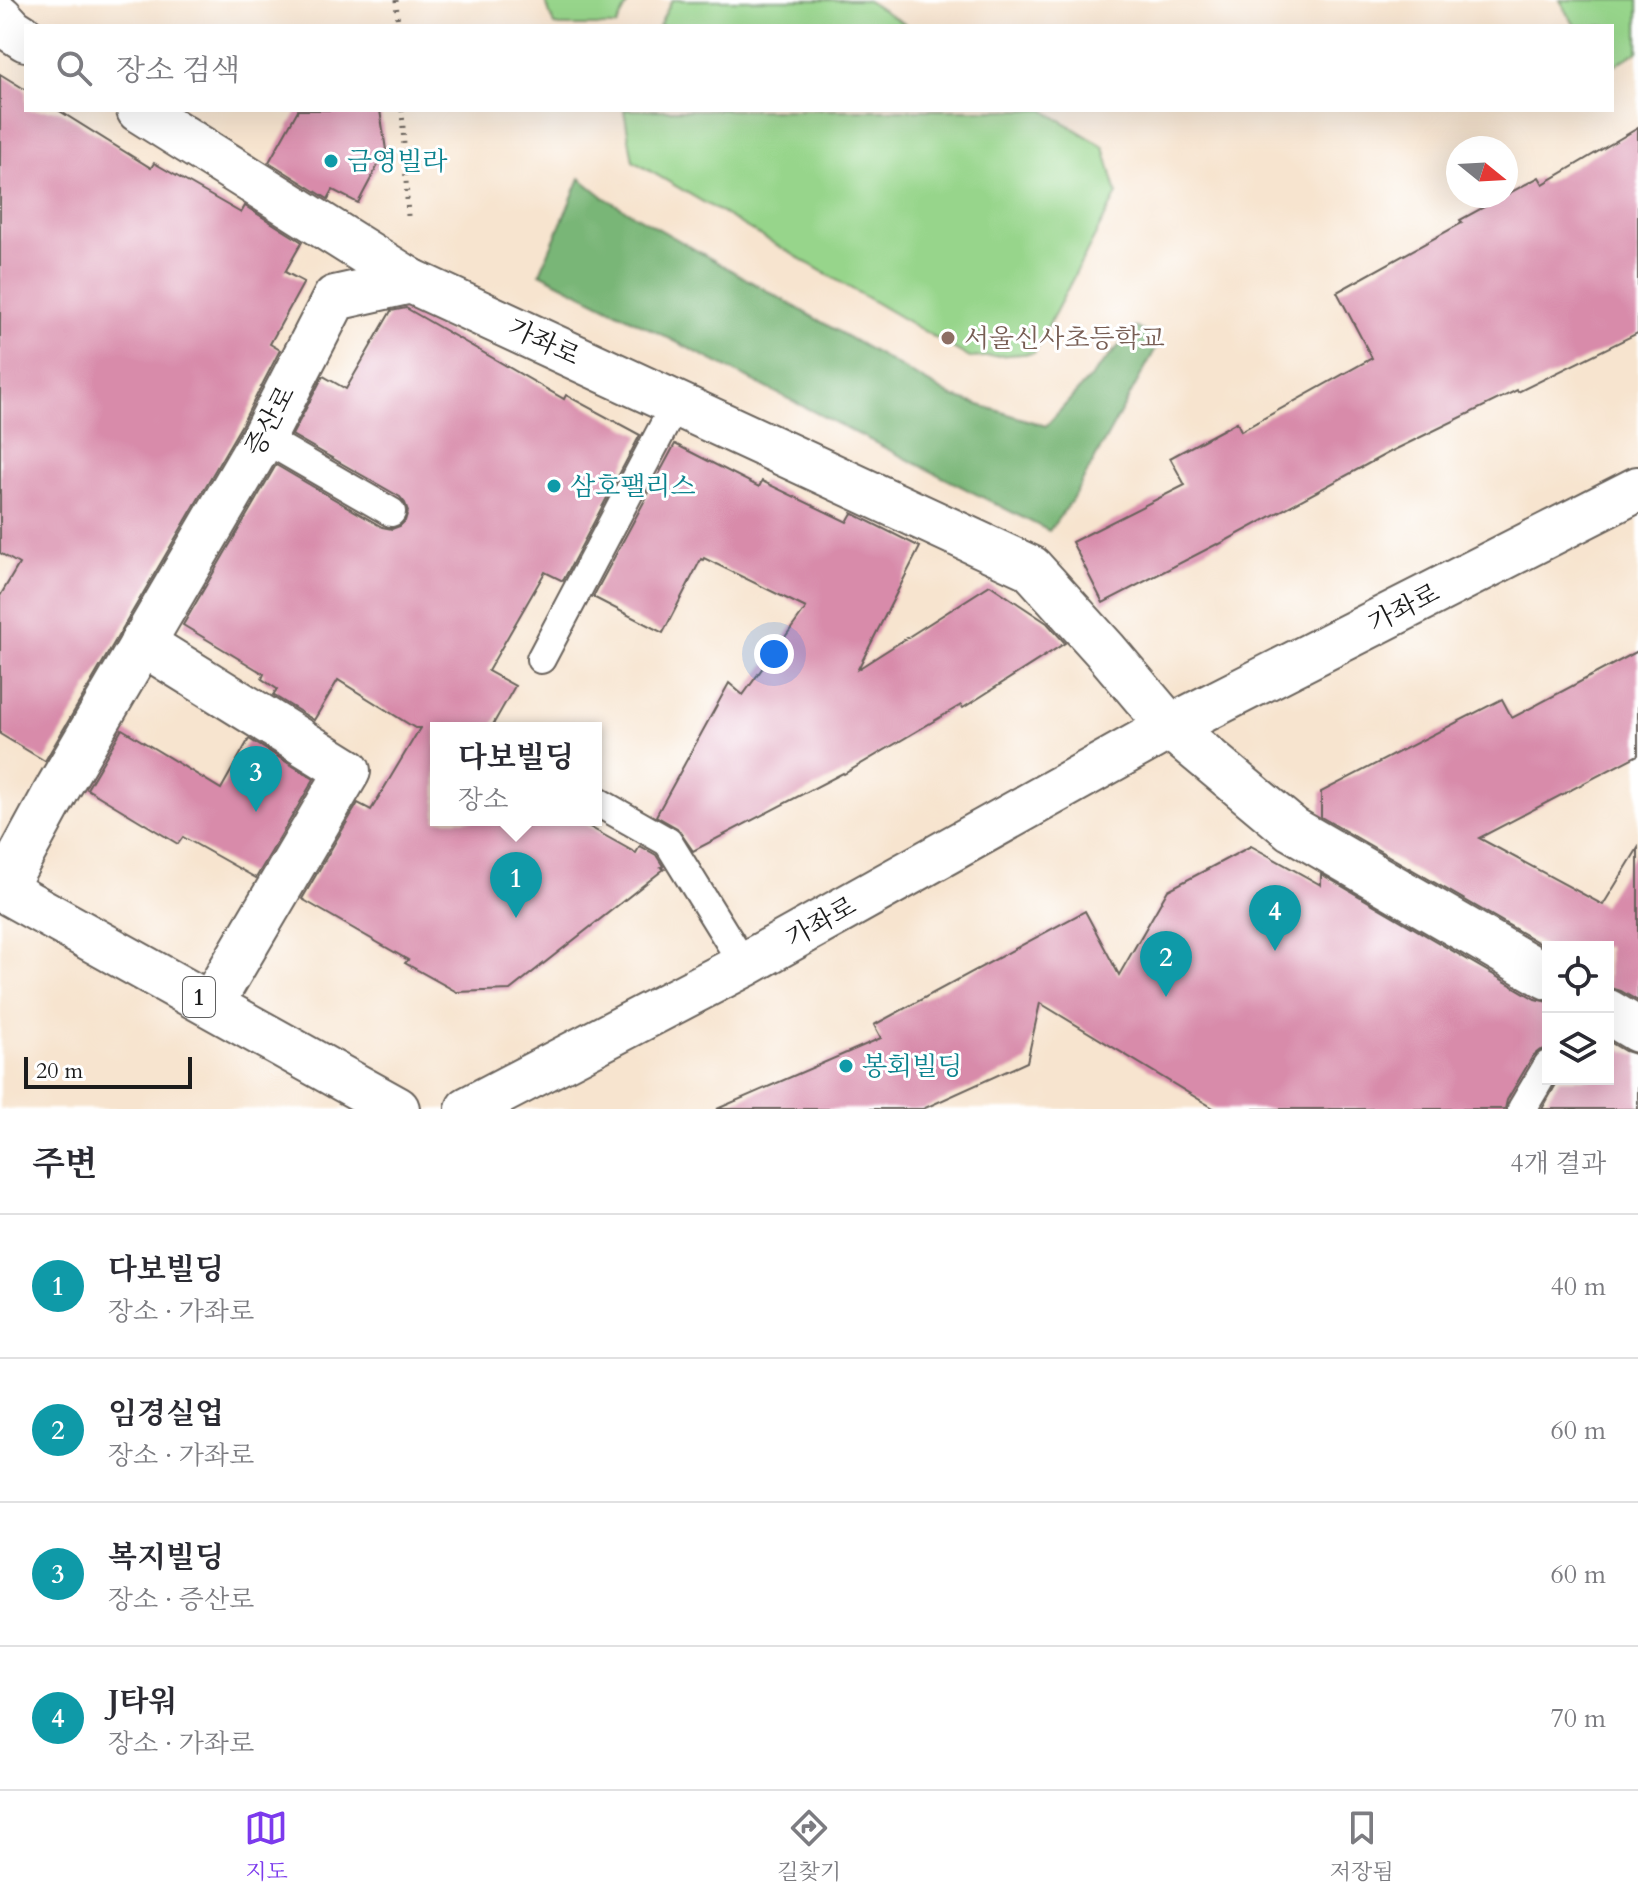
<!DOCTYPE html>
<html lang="ko">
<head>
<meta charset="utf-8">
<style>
  body { margin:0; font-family:Cardo,"Noto Serif KR",serif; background:#f7f7f7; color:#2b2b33 }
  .controls { position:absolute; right:24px; bottom:24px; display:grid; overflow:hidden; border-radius:0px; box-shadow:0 8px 32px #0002 }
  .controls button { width:72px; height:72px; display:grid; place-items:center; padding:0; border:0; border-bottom:2px solid #e1e1e2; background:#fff; color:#2b2b33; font:40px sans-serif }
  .compass { position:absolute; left:1446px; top:136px; width:72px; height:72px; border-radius:50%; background:#fff; box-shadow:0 8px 32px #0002; rotate:108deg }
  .scale { position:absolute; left:24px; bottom:20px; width:168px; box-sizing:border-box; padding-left:8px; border:4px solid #1c1c1c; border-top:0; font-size:22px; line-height:28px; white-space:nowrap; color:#1c1c1c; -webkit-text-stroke:6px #fff; paint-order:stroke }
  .you { position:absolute; left:774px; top:654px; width:28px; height:28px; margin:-20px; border:6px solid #fff; border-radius:50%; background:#1a73e8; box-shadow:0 0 0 12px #1a73e833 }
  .badge { display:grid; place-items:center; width:52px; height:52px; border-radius:50%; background:#7c3aed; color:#fff; font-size:26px; font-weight:700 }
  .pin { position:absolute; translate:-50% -66px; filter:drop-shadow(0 2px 4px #0008) }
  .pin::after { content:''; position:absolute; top:42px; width:28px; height:24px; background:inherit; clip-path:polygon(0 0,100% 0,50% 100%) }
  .popup { position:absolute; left:430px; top:722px; width:172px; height:104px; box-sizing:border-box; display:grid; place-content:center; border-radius:0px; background:#fff; filter:drop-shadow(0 2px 6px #0005); font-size:26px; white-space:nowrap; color:#7c7c81 }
  .popup b { font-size:30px; color:#2b2b33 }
  .popup::after { content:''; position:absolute; left:50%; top:100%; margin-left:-16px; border:16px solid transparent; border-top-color:#fff }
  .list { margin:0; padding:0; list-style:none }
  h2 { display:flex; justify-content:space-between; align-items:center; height:104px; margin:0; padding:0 32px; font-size:34px }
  h2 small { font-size:26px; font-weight:400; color:#7c7c81 }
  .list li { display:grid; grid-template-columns:52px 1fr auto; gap:24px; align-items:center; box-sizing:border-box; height:144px; padding:0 32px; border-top:2px solid #e1e1e2 }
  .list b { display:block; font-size:30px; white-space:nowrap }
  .list p { margin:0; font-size:26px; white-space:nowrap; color:#7c7c81 }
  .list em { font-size:26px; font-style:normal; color:#7c7c81 }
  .icon { flex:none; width:44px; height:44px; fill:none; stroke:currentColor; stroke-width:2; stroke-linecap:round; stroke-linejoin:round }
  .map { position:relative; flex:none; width:1638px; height:1109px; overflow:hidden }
  .search { position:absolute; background:#fff; box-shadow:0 8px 32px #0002; left:24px; right:24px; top:24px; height:88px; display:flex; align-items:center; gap:20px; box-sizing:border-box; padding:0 28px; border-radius:0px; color:#7c7c81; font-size:30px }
  .sheet { height:680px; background:#fff }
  nav { display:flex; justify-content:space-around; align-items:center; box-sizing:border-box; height:112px; border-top:2px solid #e1e1e2; background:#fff; font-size:22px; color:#7c7c81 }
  nav a { display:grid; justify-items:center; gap:4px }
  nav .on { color:#7c3aed }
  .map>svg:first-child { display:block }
</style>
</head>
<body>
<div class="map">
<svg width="1638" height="1109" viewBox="0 0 1638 1109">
  <rect width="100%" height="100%" fill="#fff"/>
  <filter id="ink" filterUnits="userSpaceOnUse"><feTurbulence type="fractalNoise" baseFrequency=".0125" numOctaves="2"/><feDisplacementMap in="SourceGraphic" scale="16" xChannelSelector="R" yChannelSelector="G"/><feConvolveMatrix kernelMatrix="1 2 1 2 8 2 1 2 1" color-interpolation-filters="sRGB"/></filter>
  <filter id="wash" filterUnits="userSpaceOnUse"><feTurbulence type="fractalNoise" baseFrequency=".006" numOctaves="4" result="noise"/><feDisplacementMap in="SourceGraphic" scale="32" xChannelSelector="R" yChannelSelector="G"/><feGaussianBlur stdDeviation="1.8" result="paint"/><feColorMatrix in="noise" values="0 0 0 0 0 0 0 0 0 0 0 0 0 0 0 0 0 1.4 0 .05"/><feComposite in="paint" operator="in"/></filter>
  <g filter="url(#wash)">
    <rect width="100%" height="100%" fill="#f7e4cf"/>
    <g fill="#97d58b" stroke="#5a7854" stroke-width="2">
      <path d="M545,0H630L616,26H560L554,25Z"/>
      <path d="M672,0H866L908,26H659Z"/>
      <path d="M1560,0H1638V51L1612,67V26H1575Z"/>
      <path d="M624,110H1044L1104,147L1117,194L1034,353L970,358L633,161Z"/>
    </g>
    <path fill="#79b677" stroke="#4a694a" stroke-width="2" d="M580,178L605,198L951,396L1046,426L1136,327L1160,341L1072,500L1049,531L540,273Z"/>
    <g id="blocks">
      <g fill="#d88baa">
        <path d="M0,74L26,90V110H58L151,168L154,163L241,213L245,206L302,242L285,272L304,282L270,344L280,350L241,426L45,761L0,734V596L19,564L0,553Z"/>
        <path d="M298,110H380L386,150L358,203L333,190L328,199L269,162Z"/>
        <path d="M1638,128V333L1518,392L1517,390L1388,453L1218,545L1217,544L1103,603L1072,542L1185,485L1170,458L1237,422L1241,431L1372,358L1337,292L1462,223L1460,220L1539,177L1543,184Z"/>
        <path d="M406,308L564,399L566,395L640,435L563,581L545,572L488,671L515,686L491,728H436V820H577L636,853L640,846L656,855L663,866L661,867L664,869L510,990L457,992L405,963L408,960L302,899L358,803L371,810L420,728H415L338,680L314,720L273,695L277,689L262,679L264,674L183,625L276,465L382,527L392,529L400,526L405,521L408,511L405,503L400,497L292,435L323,376L346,389L391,311Z"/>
        <path d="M675,444L759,487L762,481L847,522L852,513L920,547L858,669L990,585L1047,623L1065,643L963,708L961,705L844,774L843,773L693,851L677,828L656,816L729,683L743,695L806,608L704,558L703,560L701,559L663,633L593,597Z"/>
        <path d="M1638,651V755L1479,838L1603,905L1638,848V1001L1621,991L1608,987V947L1548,948L1321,817V792L1502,699L1512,718Z"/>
        <path d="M122,729L221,789L249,739L314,779L256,878L183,837L178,844L87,789Z"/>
        <path d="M1251,846L1321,885V874L1535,999L1548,1002V1048L1539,1051L1533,1056L1507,1100L1505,1109H1215L1040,1003L1027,1062L923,1109H717L881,1038L874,1025L1085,911L1119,975L1168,890Z"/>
        <path d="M1608,1041L1625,1051L1638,1055V1109H1542L1559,1079H1608Z"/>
      </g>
    </g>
  </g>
  <g filter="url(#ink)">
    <use href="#blocks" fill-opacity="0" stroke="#69625b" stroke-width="2"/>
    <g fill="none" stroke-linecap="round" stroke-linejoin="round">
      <defs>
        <g id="service">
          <path d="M263,438L391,512"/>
          <path d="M541,659L676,403"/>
          <path d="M596,801L668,842L744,965"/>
          <path d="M1522,1109L1548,1065"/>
        </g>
        <g id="minor">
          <path d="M0,17L12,30L26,39"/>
          <path d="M139,110L411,281L1031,568L1105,650L1170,727L1292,829L1548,977"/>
          <path d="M142,643L348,771L211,1004"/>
          <path d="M3,889L58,788L263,438L335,298L411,281"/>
          <path d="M1608,1012L1638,1030"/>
        </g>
        <path id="secondary" d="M468,1109L744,965L1170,727L1638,489"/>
        <path id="primary" d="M0,888L397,1109"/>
      </defs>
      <use href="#service" stroke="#69625b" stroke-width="32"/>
      <use href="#minor" stroke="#69625b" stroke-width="48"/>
      <use href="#secondary" stroke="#69625b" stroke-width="48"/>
      <use href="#primary" stroke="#69625b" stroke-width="48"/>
      <g stroke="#69625b" stroke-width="5" stroke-dasharray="2 6" stroke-linecap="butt">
        <path d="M396,0L398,26"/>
        <path d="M402,110L408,216"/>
      </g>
      <use href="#service" stroke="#fff" stroke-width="28"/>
      <use href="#minor" stroke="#fff" stroke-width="44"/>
      <use href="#secondary" stroke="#fff" stroke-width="44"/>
      <use href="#primary" stroke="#fff" stroke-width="44"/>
    </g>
  </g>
  <g fill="#0f9aa8" stroke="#fff" stroke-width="3">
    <circle cx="331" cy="161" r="8"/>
    <circle cx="554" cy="486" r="8"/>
    <circle cx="846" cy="1066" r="8"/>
  </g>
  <circle fill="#8d6e63" stroke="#fff" stroke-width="3" cx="948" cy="338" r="8"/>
  <g text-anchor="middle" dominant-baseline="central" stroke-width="6" stroke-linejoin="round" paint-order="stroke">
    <rect fill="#fff" stroke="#606060" stroke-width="2" x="183" y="977" width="32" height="40" rx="6"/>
    <g font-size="24" font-weight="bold" fill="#1c1c1c">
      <text x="199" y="997">1</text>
    </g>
    <g font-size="26" fill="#0d838f" stroke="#fff" text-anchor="start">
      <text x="347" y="161">금영빌라</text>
      <text x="570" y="486">삼호팰리스</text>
      <text x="862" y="1066">봉회빌딩</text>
    </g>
    <g font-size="26" fill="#785e54" stroke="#fff" text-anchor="start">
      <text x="964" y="338">서울신사초등학교</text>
    </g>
    <g font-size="26" fill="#1c1c1c" stroke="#fff">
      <text transform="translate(544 342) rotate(25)">가좌로</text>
      <text transform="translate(270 421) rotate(-62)">증산로</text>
      <text transform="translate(1404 608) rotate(-27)">가좌로</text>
      <text transform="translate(821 922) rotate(-29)">가좌로</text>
    </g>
  </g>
</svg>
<div class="controls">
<button><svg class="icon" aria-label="locate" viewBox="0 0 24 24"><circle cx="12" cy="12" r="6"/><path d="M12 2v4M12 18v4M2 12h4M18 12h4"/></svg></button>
<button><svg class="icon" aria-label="layers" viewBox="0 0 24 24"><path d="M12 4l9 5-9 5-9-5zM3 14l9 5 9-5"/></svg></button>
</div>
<svg class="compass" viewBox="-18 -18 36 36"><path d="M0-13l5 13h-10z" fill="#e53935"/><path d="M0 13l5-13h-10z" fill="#7c7c81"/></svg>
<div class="scale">20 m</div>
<div class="you"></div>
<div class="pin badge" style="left:516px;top:918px;background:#0f9aa8">1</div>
<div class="popup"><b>다보빌딩</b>장소</div>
<div class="pin badge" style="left:1166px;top:997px;background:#0f9aa8">2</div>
<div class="pin badge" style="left:256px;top:812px;background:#0f9aa8">3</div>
<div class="pin badge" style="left:1275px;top:951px;background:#0f9aa8">4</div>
<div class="search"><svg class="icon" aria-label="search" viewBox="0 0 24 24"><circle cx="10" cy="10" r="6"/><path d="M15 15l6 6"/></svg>장소 검색</div>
</div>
<section class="sheet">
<h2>주변<small>4개 결과</small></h2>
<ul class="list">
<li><span class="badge" style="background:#0f9aa8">1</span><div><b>다보빌딩</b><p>장소 · 가좌로</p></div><em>40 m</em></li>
<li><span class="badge" style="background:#0f9aa8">2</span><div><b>임경실업</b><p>장소 · 가좌로</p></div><em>60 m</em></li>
<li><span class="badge" style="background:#0f9aa8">3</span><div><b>복지빌딩</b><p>장소 · 증산로</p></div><em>60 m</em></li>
<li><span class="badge" style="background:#0f9aa8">4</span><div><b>J타워</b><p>장소 · 가좌로</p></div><em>70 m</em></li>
</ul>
</section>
<nav>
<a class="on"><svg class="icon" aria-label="map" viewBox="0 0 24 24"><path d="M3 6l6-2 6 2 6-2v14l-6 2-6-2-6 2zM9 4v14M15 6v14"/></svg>지도</a>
<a><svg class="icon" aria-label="directions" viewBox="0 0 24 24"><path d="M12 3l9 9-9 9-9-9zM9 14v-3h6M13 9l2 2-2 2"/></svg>길찾기</a>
<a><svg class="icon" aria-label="saved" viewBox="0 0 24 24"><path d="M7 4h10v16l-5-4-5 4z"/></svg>저장됨</a>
</nav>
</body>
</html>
